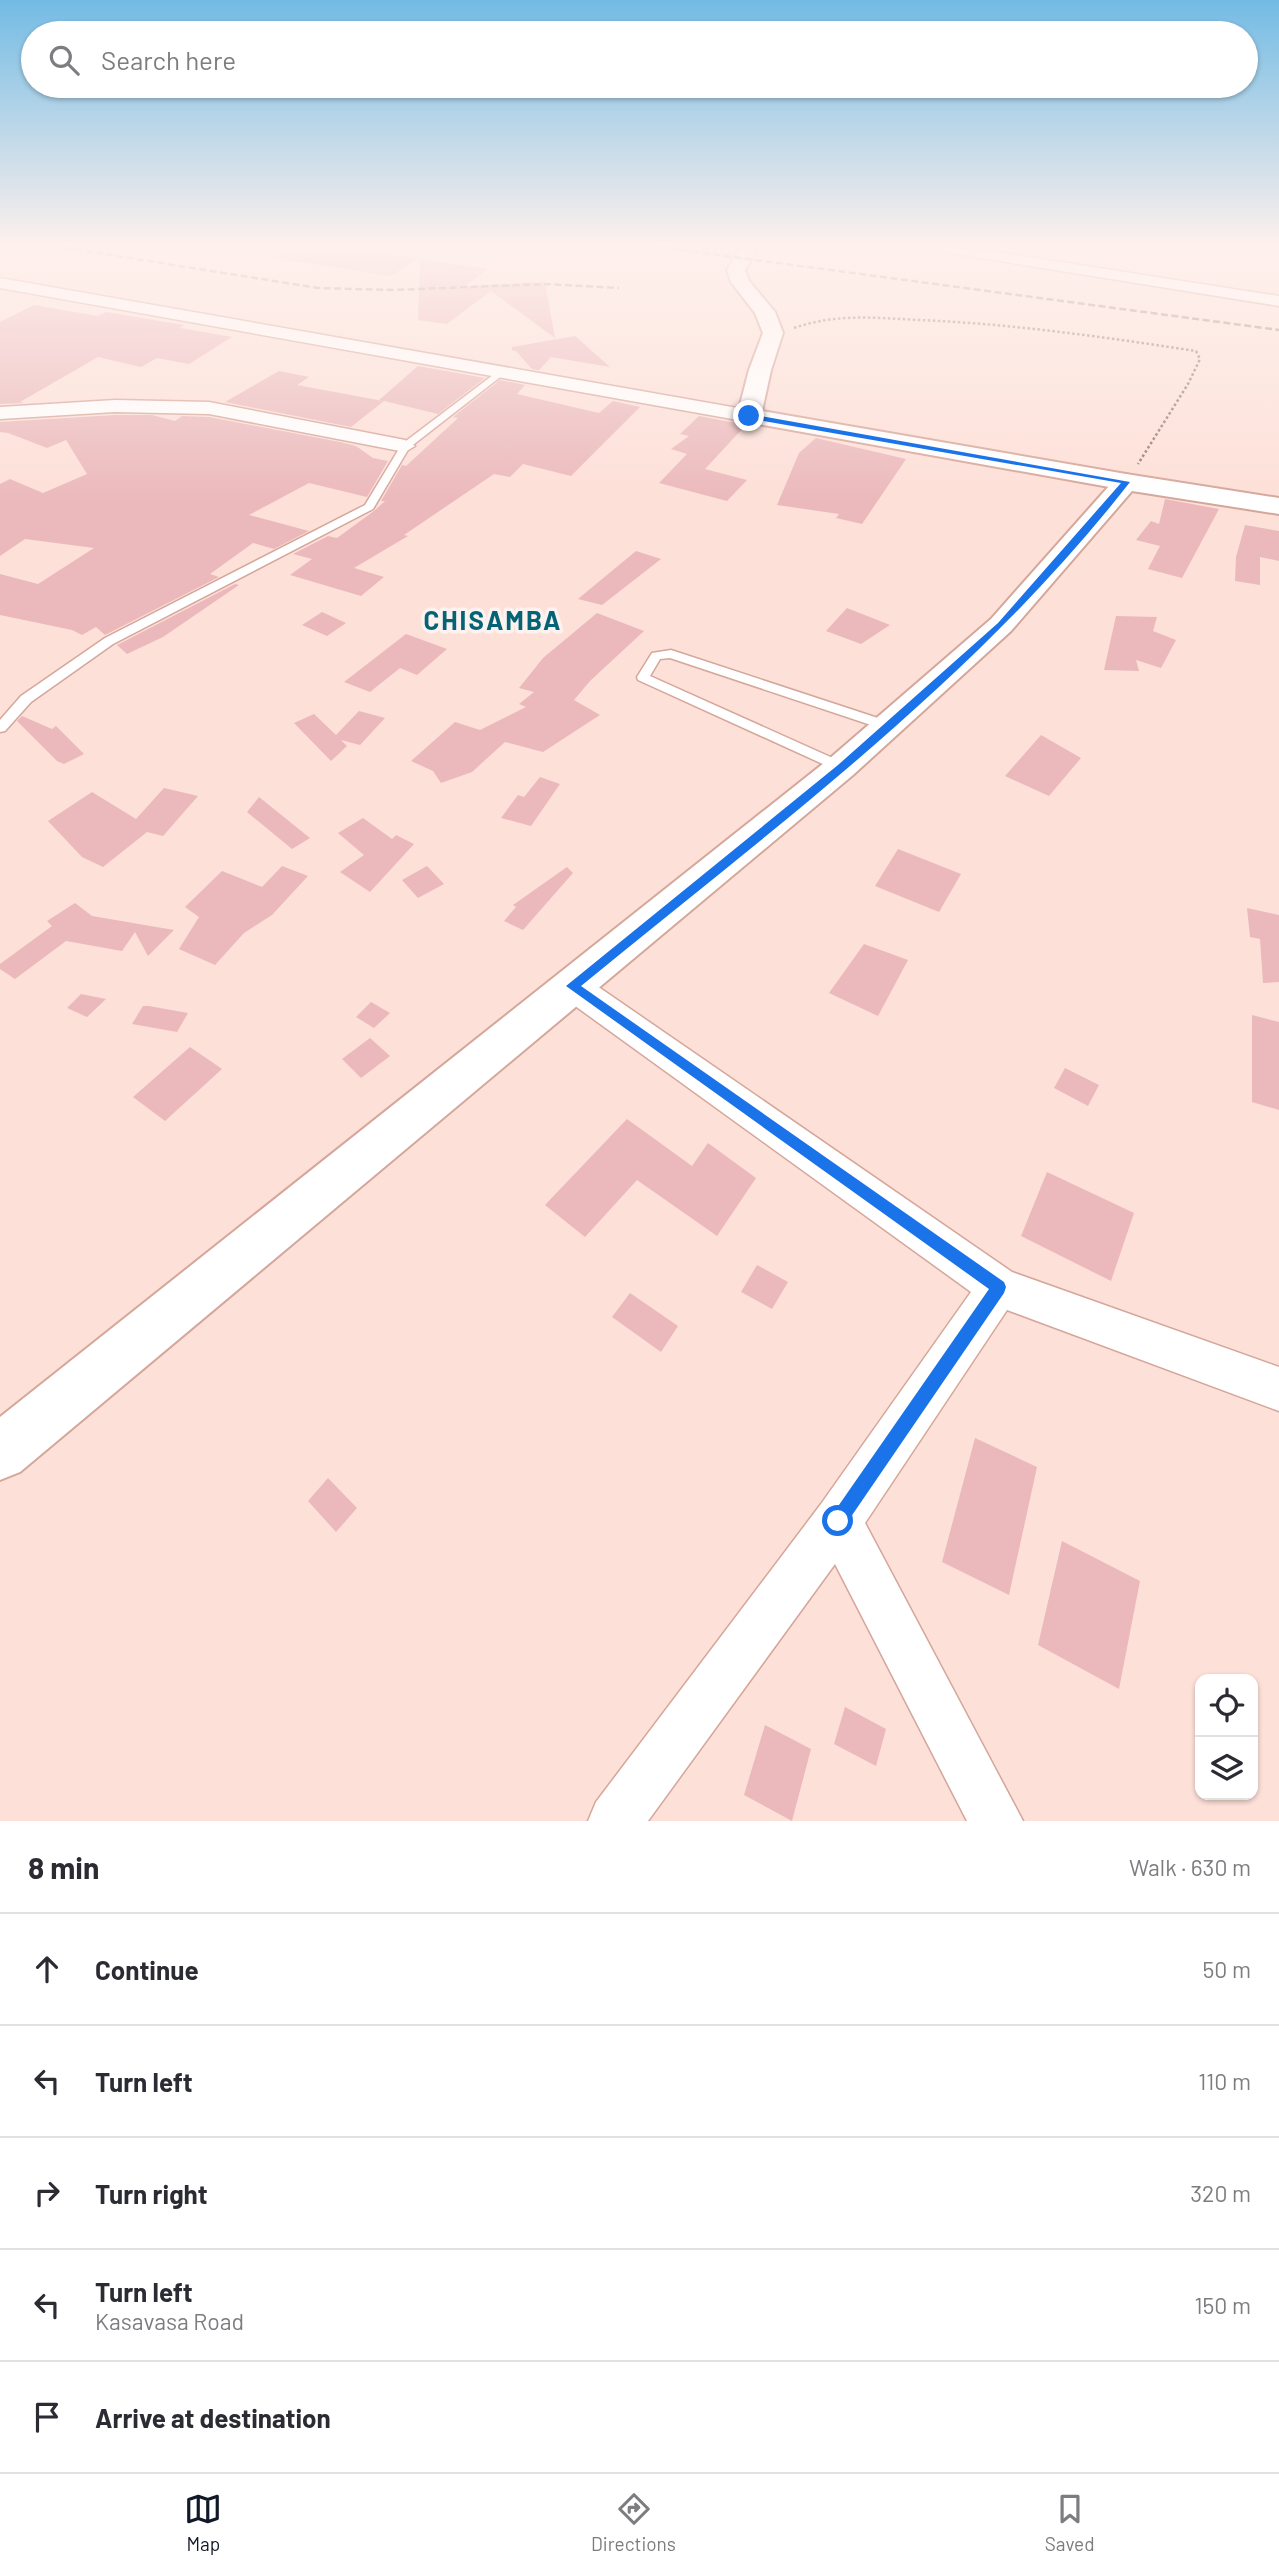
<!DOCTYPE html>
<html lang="en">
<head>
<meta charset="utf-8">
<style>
  body { margin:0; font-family:Barlow,sans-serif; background:#f7f7f7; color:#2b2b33 }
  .controls { position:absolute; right:21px; bottom:21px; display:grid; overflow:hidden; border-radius:14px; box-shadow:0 2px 5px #0004 }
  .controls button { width:63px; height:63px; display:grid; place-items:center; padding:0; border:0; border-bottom:2px solid #e1e1e2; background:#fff; color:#2b2b33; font:35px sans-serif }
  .stop { position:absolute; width:21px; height:21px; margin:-16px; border:5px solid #1a73e8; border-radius:50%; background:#fff }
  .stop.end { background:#1a73e8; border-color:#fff; box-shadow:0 2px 7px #0008 }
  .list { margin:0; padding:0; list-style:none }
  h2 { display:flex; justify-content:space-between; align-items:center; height:91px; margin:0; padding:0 28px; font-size:30px }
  h2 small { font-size:23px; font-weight:400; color:#7c7c81 }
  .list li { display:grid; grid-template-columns:46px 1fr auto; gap:21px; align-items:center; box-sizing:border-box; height:112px; padding:0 28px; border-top:2px solid #e1e1e2 }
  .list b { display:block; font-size:26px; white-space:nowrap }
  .list p { margin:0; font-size:23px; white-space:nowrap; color:#7c7c81 }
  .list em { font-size:23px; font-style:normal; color:#7c7c81 }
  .icon { flex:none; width:38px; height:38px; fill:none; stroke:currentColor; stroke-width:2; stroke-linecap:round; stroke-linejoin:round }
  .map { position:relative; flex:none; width:1279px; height:1821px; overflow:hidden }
  .search { position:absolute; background:#fff; box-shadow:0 2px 5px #0004; left:21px; right:21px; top:21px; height:77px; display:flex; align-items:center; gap:18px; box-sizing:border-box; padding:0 24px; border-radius:38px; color:#7c7c81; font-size:26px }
  .sheet { height:651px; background:#fff }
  nav { display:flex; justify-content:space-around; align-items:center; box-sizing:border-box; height:98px; border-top:2px solid #e1e1e2; background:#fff; font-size:19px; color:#7c7c81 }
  nav a { display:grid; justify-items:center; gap:4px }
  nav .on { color:#111827 }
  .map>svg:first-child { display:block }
</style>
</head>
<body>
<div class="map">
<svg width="1279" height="1821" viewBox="0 0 1279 1821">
  <rect width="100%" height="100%" fill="#fde0d8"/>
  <g fill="#ebb9bc">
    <path d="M274,246H335L418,258L391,276L273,258Z"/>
    <path d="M420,259L488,269L465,286L545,282L555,338L491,291L447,324L418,320Z"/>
    <path d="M34,305L98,316L106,312L184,325L180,328L232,337L189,364L157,358L141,367L98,357L20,402L25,403L0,404V322Z"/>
    <path d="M575,336L610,367L551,357L539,370L532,369L516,351L512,350V347Z"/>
    <path d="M418,366L485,378L438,414L384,401L351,427L225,402L279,371L309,377L297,385L383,401L379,400Z"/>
    <path d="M500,380L525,385L517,394L599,413L613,401L640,407L571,476L523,464L510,477L494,474L404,535L408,536L354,568L384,577L361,596L290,575L312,559L293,554L328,536L337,538L374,511L385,501H381L402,465L406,466L458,418L453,417Z"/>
    <path d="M115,415H152L175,421L182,416L209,417L340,442L356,446L373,458L388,461L367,497L309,483L249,515L309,531L274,549L253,543L210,574L219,577L105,635L96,627L82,635L72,630L0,615V574L38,584L94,548L25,539L0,556V484L10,479L43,493L87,474L66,440L47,448L8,433L0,432V422Z"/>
    <path d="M699,416L746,425L705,469L747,480L727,501L659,483L687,454L671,449L689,436L680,434Z"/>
    <path d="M816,438L906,459L862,524L836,518L839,514L777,505L799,453Z"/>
    <path d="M1165,499L1219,509L1182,578L1148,569L1160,546L1136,540L1151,521L1159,524Z"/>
    <path d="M1245,525L1279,531V561L1260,557V585L1235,581L1236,557Z"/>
    <path d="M636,551L661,559L602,605L578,599Z"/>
    <path d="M235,584L239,585L163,637L127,654L117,645Z"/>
    <path d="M847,608L890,625L861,644L826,631Z"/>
    <path d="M322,612L346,623L327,636L302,625Z"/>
    <path d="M597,613L644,631L590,681L574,700L600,715L543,752L505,742L472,772L441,783L433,771L411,761L455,722L480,730L526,707L519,704L534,692L519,688L543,658Z"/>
    <path d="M1116,616L1157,617L1153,631L1176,640L1161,668L1136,660L1139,671L1104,670Z"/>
    <path d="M406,634L447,649L417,675L400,668L370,692L344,682Z"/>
    <path d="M359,711L385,718L360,745L341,740L347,746L331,761L294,723L314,714L336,735Z"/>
    <path d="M22,716L52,729L56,726L84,754L64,764L57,761L17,721Z"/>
    <path d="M1041,735L1081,758L1049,796L1005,776Z"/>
    <path d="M540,777L560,784L531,826L501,818L518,795L524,797Z"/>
    <path d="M164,788L198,796L163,836L147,832L103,867L82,857L48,821L92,792L136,819Z"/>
    <path d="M259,797L310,838L292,849L247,812Z"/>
    <path d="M363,818L392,839L396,835L414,844L370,892L340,872L364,855L338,833Z"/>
    <path d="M898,849L961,874L939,912L875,886Z"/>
    <path d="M282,866L308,876L272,915L244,933L215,965L179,949L199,917L185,907L222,871L262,887Z"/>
    <path d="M427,866L444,884L418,898L402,880Z"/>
    <path d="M567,867L573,873L523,930L504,921L516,907L513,905Z"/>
    <path d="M75,903L92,916L174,930L148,956L135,932L122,951L66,941L15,979L0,969V964L52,926L47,921Z"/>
    <path d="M1247,908L1279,915V982L1263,983L1260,939L1250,937Z"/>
    <path d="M864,944L908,960L878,1016L829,993Z"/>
    <path d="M81,994L106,999L87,1017L67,1008Z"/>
    <path d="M371,1002L390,1013L374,1028L356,1017Z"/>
    <path d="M143,1006H149L188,1013L177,1032L132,1024Z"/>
    <path d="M1252,1015L1279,1022V1110L1252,1102Z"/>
    <path d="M370,1038L390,1056L361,1078L342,1059Z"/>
    <path d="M190,1047L222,1069L165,1121L133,1097Z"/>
    <path d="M1065,1068L1099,1085L1088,1106L1054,1088Z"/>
    <path d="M627,1119L692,1166L708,1143L756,1178L717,1236L637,1180L585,1237L545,1205Z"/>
    <path d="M1047,1172L1134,1213L1111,1281L1021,1236Z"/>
    <path d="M757,1265L788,1282L772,1309L741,1292Z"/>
    <path d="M630,1293L678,1326L661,1352L612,1317Z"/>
    <path d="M975,1438L1037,1467L1009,1595L942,1562Z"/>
    <path d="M328,1478L357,1508L336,1532L308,1501Z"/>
    <path d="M1062,1541L1140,1581L1119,1689L1038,1645Z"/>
    <path d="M845,1707L886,1729L876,1766L834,1744Z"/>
    <path d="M765,1725L811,1749L792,1821L744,1795Z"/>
  </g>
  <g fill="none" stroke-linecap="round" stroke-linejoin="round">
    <defs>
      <g id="service">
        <path d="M497,372L504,374L409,448L373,509L113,644L31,702L5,731L0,732V720L21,696L105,638L365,505L402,444Z"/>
        <path d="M671,650L893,723L895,726L893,729H883L670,658L660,659L650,676L846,764L848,767L841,772L836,770L638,680L637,677L652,653Z"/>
      </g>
      <g id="minor">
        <path d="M924,246H958L1279,296V306L931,250Z"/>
        <path d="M0,278L749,410L758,416L749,422L0,288Z"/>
        <path d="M115,400L209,402L405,440L415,446L405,452L209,414L115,412L0,419V407Z"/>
        <path d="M572,973L584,977L1012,1272L1279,1367V1411L1007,1310L865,1523L1023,1821H967L835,1564L648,1821H588L596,1802L821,1504L971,1292L560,995L555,986L560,977Z"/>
      </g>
      <path id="tertiary" d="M741,246H759L745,270L749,281L775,312L783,333L771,370L762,411L1126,474L1135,477L1139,482L1135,487L1126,490L741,421L737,416L749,370L763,333L755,313L731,282L727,270Z"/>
      <path id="secondary" d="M1126,474L1279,498V514L1132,491L1011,631L853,775L20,1472L0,1480V1417L829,759L991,619L1117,477Z"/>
    </defs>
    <use href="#service" stroke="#d5a69a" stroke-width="3"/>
    <use href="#minor" stroke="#d5a69a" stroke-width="3"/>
    <use href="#tertiary" stroke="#d5a69a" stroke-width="4"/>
    <use href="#secondary" stroke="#d5a69a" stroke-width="4"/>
    <path stroke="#917a74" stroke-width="2.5" stroke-dasharray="2.5 2.5" stroke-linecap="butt" d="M794,328C837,313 876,318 920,320C1013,324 1104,337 1196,351L1200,359L1188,384L1138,464"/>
    <use href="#service" fill="#fff" fill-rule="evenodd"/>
    <use href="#minor" fill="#fff" fill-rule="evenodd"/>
    <use href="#tertiary" fill="#fff" fill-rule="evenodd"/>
    <use href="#secondary" fill="#fff" fill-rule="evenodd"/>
    <g stroke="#9e8680" stroke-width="2.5" stroke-dasharray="7 3.5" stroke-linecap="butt">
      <path d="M54,246L318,288L394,290L544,284L619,288"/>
      <path d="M651,246L1279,330"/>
    </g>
  </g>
  <linearGradient id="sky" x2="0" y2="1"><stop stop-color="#73bbe4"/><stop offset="0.49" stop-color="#fef1ed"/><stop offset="1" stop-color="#fef1ed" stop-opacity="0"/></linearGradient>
  <rect width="1279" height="501" fill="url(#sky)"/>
  <path fill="#1a73e8" d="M749,414L1130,482C977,679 772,829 581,986L1004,1282L1006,1287L1004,1293L844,1527L838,1529L832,1527L829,1521L832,1515L989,1289L566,986L838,765L998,623L1121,483L746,418Z"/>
  <g text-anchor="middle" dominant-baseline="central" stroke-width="7" stroke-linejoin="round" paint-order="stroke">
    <g font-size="26" font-weight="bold" letter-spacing="2" fill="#046374" stroke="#fcf2ef">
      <text x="493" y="619">CHISAMBA</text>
    </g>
  </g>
</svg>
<div class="controls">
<button><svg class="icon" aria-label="locate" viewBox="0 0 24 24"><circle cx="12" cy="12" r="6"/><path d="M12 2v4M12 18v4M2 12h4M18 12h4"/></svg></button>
<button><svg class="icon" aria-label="layers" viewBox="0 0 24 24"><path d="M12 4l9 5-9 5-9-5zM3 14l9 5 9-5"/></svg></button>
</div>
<div class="stop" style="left:838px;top:1521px"></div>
<div class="stop end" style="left:749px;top:416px"></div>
<div class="search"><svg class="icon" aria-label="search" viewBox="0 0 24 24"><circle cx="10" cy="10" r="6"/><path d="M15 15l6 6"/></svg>Search here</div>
</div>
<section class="sheet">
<h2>8 min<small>Walk · 630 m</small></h2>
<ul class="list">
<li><svg class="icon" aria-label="ahead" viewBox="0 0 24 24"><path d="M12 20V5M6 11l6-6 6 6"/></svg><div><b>Continue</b></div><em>50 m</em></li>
<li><svg class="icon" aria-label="left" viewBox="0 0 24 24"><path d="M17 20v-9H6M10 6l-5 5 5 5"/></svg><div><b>Turn left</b></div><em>110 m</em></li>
<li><svg class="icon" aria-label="right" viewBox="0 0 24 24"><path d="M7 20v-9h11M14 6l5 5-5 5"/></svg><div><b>Turn right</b></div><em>320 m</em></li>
<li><svg class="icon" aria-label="left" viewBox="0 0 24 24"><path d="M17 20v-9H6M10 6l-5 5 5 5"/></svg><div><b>Turn left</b><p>Kasavasa Road</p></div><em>150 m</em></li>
<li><svg class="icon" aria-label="arrive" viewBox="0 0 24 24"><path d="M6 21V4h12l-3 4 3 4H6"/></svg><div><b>Arrive at destination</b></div></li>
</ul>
</section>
<nav>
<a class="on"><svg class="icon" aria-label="map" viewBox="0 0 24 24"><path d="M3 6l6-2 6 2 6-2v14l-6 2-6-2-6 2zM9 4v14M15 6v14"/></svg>Map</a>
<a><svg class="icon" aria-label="directions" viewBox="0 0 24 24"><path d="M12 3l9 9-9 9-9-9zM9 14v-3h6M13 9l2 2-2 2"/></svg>Directions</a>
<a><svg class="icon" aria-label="saved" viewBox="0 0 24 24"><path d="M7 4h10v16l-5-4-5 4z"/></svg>Saved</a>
</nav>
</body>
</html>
